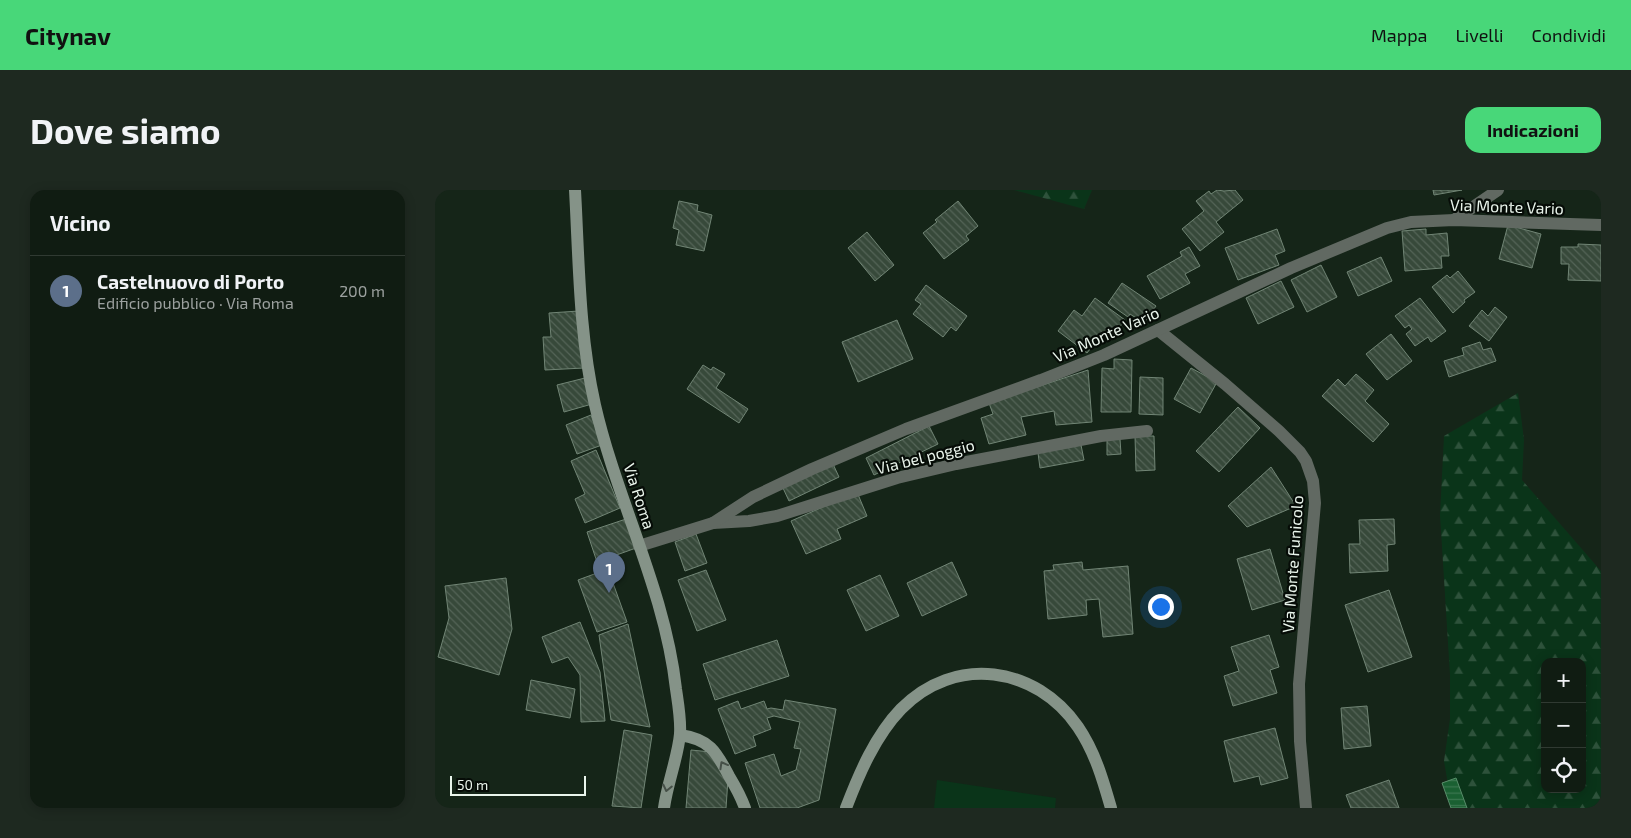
<!DOCTYPE html>
<html lang="it">
<head>
<meta charset="utf-8">
<style>
  body { margin:0; font-family:"Exo 2",sans-serif; background:#1e2920; color:#f1f3f6 }
  .controls { position:absolute; right:15px; bottom:15px; display:grid; overflow:hidden; border-radius:10px; box-shadow:0 2px 12px #0003 }
  .controls button { width:45px; height:45px; display:grid; place-items:center; padding:0; border:0; border-bottom:1px solid #303a32; background:#101c12; color:#f1f3f6; font:25px sans-serif }
  .scale { position:absolute; left:15px; bottom:12px; width:136px; box-sizing:border-box; padding-left:5px; border:2px solid #eaf5ec; border-top:0; font-size:14px; line-height:18px; white-space:nowrap; color:#eaf5ec; -webkit-text-stroke:4px #060c07; paint-order:stroke }
  .you { position:absolute; left:725px; top:416px; width:18px; height:18px; margin:-12px; border:4px solid #fff; border-radius:50%; background:#1a73e8; box-shadow:0 0 0 8px #1a73e833 }
  .badge { display:grid; place-items:center; width:32px; height:32px; border-radius:50%; background:#48d779; color:#fff; font-size:16px; font-weight:700 }
  .pin { position:absolute; translate:-50% -41px; filter:drop-shadow(0 1px 2px #0008) }
  .pin::after { content:''; position:absolute; top:26px; width:18px; height:15px; background:inherit; clip-path:polygon(0 0,100% 0,50% 100%) }
  .list { margin:0; padding:0; list-style:none }
  h2 { display:flex; justify-content:space-between; align-items:center; height:65px; margin:0; padding:0 20px; font-size:21px }
  h2 small { font-size:16px; font-weight:400; color:#9ca19f }
  .list li { display:grid; grid-template-columns:32px 1fr auto; gap:15px; align-items:center; box-sizing:border-box; height:70px; padding:0 20px; border-top:1px solid #303a32 }
  .list b { display:block; font-size:19px; white-space:nowrap }
  .list p { margin:0; font-size:16px; white-space:nowrap; color:#9ca19f }
  .list em { font-size:16px; font-style:normal; color:#9ca19f }
  .icon { flex:none; width:28px; height:28px; fill:none; stroke:currentColor; stroke-width:2; stroke-linecap:round; stroke-linejoin:round }
  .map { position:relative; flex:none; width:1166px; height:618px; overflow:hidden; border-radius:15px }
  header { display:flex; align-items:center; gap:30px; box-sizing:border-box; height:70px; padding:0 25px; background:#48d779; color:#111 }
  header strong { font-size:24px }
  nav { display:flex; gap:28px; margin-inline-start:auto; font-size:18px }
  .intro { display:flex; align-items:center; justify-content:space-between; box-sizing:border-box; height:120px; padding:0 30px }
  h1 { margin:0; font-size:35px }
  .button { padding:12px 22px; border-radius:15px; background:#48d779; color:#111; font-size:18px; font-weight:700 }
  main { display:flex; gap:30px; padding:0 30px }
  aside { flex:1; background:#101c12; border-radius:15px; box-shadow:0 2px 12px #0003 }
  .map>svg:first-child { display:block }
</style>
</head>
<body>
<header>
<strong>Citynav</strong>
<nav><a>Mappa</a><a>Livelli</a><a>Condividi</a></nav>
</header>
<div class="intro"><h1>Dove siamo</h1><a class="button">Indicazioni</a></div>
<main>
<aside>
<h2>Vicino<small></small></h2>
<ul class="list">
<li><span class="badge" style="background:#5c6f8a">1</span><div><b>Castelnuovo di Porto</b><p>Edificio pubblico · Via Roma</p></div><em>200 m</em></li>
</ul>
</aside>
<div class="map">
<svg width="1166" height="618" viewBox="0 0 1166 618">
  <defs>
    <pattern id="forest-firs" width="22" height="20" patternUnits="userSpaceOnUse" patternTransform="scale(1.25)"><rect width="22" height="20" fill="#0a3419"/><path d="M5 1l3.5 6h-7zM16 11l3.5 6h-7z" fill="#2e523b"/></pattern>
    <pattern id="water-rules" width="6" height="5" patternUnits="userSpaceOnUse" patternTransform="scale(1.25)"><rect width="6" height="5" fill="#1a6032"/><path d="M0 2.5h6" fill="none" stroke="#3b7750"/></pattern>
    <pattern id="building-back-hatch" width="6" height="6" patternUnits="userSpaceOnUse" patternTransform="scale(1.25)"><rect width="6" height="6" fill="#37493a"/><path d="M-1 5l2 2M0 0l6 6M5-1l2 2" fill="none" stroke="#546457"/></pattern>
  </defs>
  <rect width="100%" height="100%" fill="#152518"/>
  <g fill="url(#forest-firs)" fill-rule="evenodd">
    <path d="M579,0H657L649,19Z"/>
    <path d="M1083,203L1089,250L1087,290L1166,381V618H1017L1009,571L1015,529V485L1005,325L1009,246ZM1110,472H1147V599H1110Z"/>
  </g>
  <path fill="#0a3419" d="M502,590L621,608L620,618H499Z"/>
  <path fill="url(#water-rules)" stroke="#588d6a" d="M1021,588L1032,618H1016L1007,593Z"/>
  <g fill="url(#building-back-hatch)" stroke="#718575">
    <path d="M782,0L789,1L800,0L808,10L781,32L789,42L765,61L747,39L769,21L761,11L774,1L776,4Z"/>
    <path d="M998,0H1027L999,5Z"/>
    <path d="M244,11L263,15L262,21L277,25L269,61L241,55L244,40L238,38Z"/>
    <path d="M523,11L543,36L531,46L534,50L509,69L488,43L502,32L500,30Z"/>
    <path d="M1073,35L1106,44L1097,78L1064,69Z"/>
    <path d="M842,39L850,61L840,65L844,75L803,90L790,58Z"/>
    <path d="M991,39V45L1012,43L1014,66H1006L1007,78L970,81L967,41Z"/>
    <path d="M432,42L459,75L440,91L413,58Z"/>
    <path d="M1143,54L1166,55V91L1133,90L1134,74H1126V57H1143Z"/>
    <path d="M754,57L765,76L750,84L755,93L725,109L712,86L747,66L745,62Z"/>
    <path d="M946,67L957,91L923,106L912,82Z"/>
    <path d="M886,75L902,107L872,122L856,90Z"/>
    <path d="M1023,81L1040,102L1029,110L1030,112L1018,123L997,97L1012,85L1015,88Z"/>
    <path d="M846,91L859,117L823,134L811,108Z"/>
    <path d="M687,93L721,116L709,133L695,124L693,127L673,113Z"/>
    <path d="M491,95L532,126L521,141L516,137L508,147L478,124L486,114L480,110Z"/>
    <path d="M660,108L690,130L677,147L669,141L652,163L623,141L639,120L647,126Z"/>
    <path d="M985,108L1011,141L996,152L993,147L980,156L971,144L977,139L974,135L970,138L960,126Z"/>
    <path d="M1060,117L1072,127L1054,151L1034,136L1047,120L1053,126Z"/>
    <path d="M144,121L149,178L110,180L108,147H116L114,123Z"/>
    <path d="M462,130L478,169L423,192L407,152Z"/>
    <path d="M956,144L977,171L952,190L931,164Z"/>
    <path d="M1045,152L1048,160L1056,158L1061,171L1014,187L1009,171L1029,165L1027,158Z"/>
    <path d="M679,169L697,170L696,222H666L667,178L679,179Z"/>
    <path d="M268,175L276,180L278,177L290,184L281,198L313,219L304,233L252,199Z"/>
    <path d="M756,178L782,192L765,223L739,209Z"/>
    <path d="M653,180L657,232L621,235L619,221L586,227L591,245L554,254L546,228L558,224L554,213Z"/>
    <path d="M921,184L939,200L930,211L954,234L938,252L887,206L903,189L910,196Z"/>
    <path d="M705,187L728,188V225L704,224Z"/>
    <path d="M150,188L157,214L129,222L122,195Z"/>
    <path d="M803,217L825,238L784,282L761,261Z"/>
    <path d="M156,225L167,255L142,264L131,235Z"/>
    <path d="M494,236L503,254L439,285L431,268Z"/>
    <path d="M700,246H719L720,280L701,281Z"/>
    <path d="M672,249H685L686,264L672,265Z"/>
    <path d="M646,255L649,270L605,278L603,263Z"/>
    <path d="M161,260L185,318L150,333L140,309L150,304L136,271Z"/>
    <path d="M398,274L404,287L354,311L348,298Z"/>
    <path d="M836,277L861,316L812,337L793,316Z"/>
    <path d="M422,302L432,326L402,339L406,349L371,364L356,331Z"/>
    <path d="M191,329L201,358L162,372L152,342Z"/>
    <path d="M959,329L960,354L952,355L953,381L915,383L914,354H925L924,330Z"/>
    <path d="M261,344L272,373L250,381L240,352Z"/>
    <path d="M835,359L850,410L817,420L802,369Z"/>
    <path d="M517,372L532,405L487,426L472,393Z"/>
    <path d="M647,372L648,380L693,376L698,444L668,447L664,409L651,410L652,425L613,429L609,381L619,380L618,375Z"/>
    <path d="M173,379L192,432L162,442L143,390Z"/>
    <path d="M271,380L291,430L262,441L243,390Z"/>
    <path d="M445,385L464,426L431,441L412,400Z"/>
    <path d="M71,388L77,439L64,485L3,467L14,428L10,396Z"/>
    <path d="M954,400L977,467L933,482L910,415Z"/>
    <path d="M145,432L165,482L170,531L146,532L145,485L133,467L117,473L107,447Z"/>
    <path d="M193,434L215,537L176,530L164,445Z"/>
    <path d="M834,445L844,477L835,480L842,503L798,516L789,486L804,481L796,457Z"/>
    <path d="M342,450L354,486L280,510L268,474Z"/>
    <path d="M96,490L140,499L135,528L91,520Z"/>
    <path d="M350,510L401,519L384,610L362,618H325L310,573L339,564L346,586L361,580L366,559L359,558L365,532L339,526L332,528L336,539L318,546L321,556L300,564L283,519L303,511L306,519L329,511L332,519L336,518L348,520Z"/>
    <path d="M932,516L936,556L909,559L906,518Z"/>
    <path d="M840,538L853,588L826,595L824,586L799,592L789,551Z"/>
    <path d="M189,540L217,545L206,618L177,616Z"/>
    <path d="M256,560L276,562L293,589L291,618H251Z"/>
    <path d="M954,590L964,618H916L911,605Z"/>
  </g>
  <g fill="none" stroke-linecap="round" stroke-linejoin="round">
    <g stroke="#616962" stroke-width="12">
      <path d="M1019,30L1063,0"/>
      <path d="M723,140L790,194L844,241L865,262L871,271L878,291L880,313L864,494L865,551L871,618"/>
      <path d="M278,333L314,331L342,326L462,288L521,274L666,246L712,241"/>
      <path d="M204,356L278,333L318,307L377,279L471,239L606,190L669,165L856,78L952,38L976,32L1019,30L1166,35"/>
    </g>
    <g stroke="#859388" stroke-width="12">
      <path d="M140,0C144,71 144,145 160,215C182,311 230,400 241,499C243,513 246,529 245,544C243,567 232,594 229,618"/>
      <path d="M245,545C274,549 281,561 294,586C300,596 306,607 310,618"/>
      <path d="M411,618C424,584 440,546 466,519C520,464 601,476 643,537C660,562 668,590 676,618"/>
    </g>
  </g>
  <defs><path id="oneway-chevron" d="M-2-3.5L2.5 0L-2 3.5" fill="none" stroke-width="1.6" stroke-linecap="round" stroke-linejoin="round" transform="scale(1.25)"/></defs>
  <g stroke="#465048">
    <use href="#oneway-chevron" transform="translate(288 575) rotate(-119)"/>
    <use href="#oneway-chevron" transform="translate(232 598) rotate(103)"/>
  </g>
  <g text-anchor="middle" dominant-baseline="central" stroke-width="4.5" stroke-linejoin="round" paint-order="stroke">
    <g font-size="16" fill="#eaf5ec" stroke="#060c07">
      <text transform="translate(1072 16) rotate(2)">Via Monte Vario</text>
      <text transform="translate(671 144) rotate(-24)">Via Monte Vario</text>
      <text transform="translate(490 266) rotate(-14)">Via bel poggio</text>
      <text transform="translate(205 306) rotate(72)">Via Roma</text>
      <text transform="translate(857 374) rotate(-86)">Via Monte Funicolo</text>
    </g>
  </g>
</svg>
<div class="controls">
<button>+</button>
<button>−</button>
<button><svg class="icon" aria-label="locate" viewBox="0 0 24 24"><circle cx="12" cy="12" r="6"/><path d="M12 2v4M12 18v4M2 12h4M18 12h4"/></svg></button>
</div>
<div class="scale">50 m</div>
<div class="you"></div>
<div class="pin badge" style="left:174px;top:403px;background:#5c6f8a">1</div>
</div>
</main>
</body>
</html>
